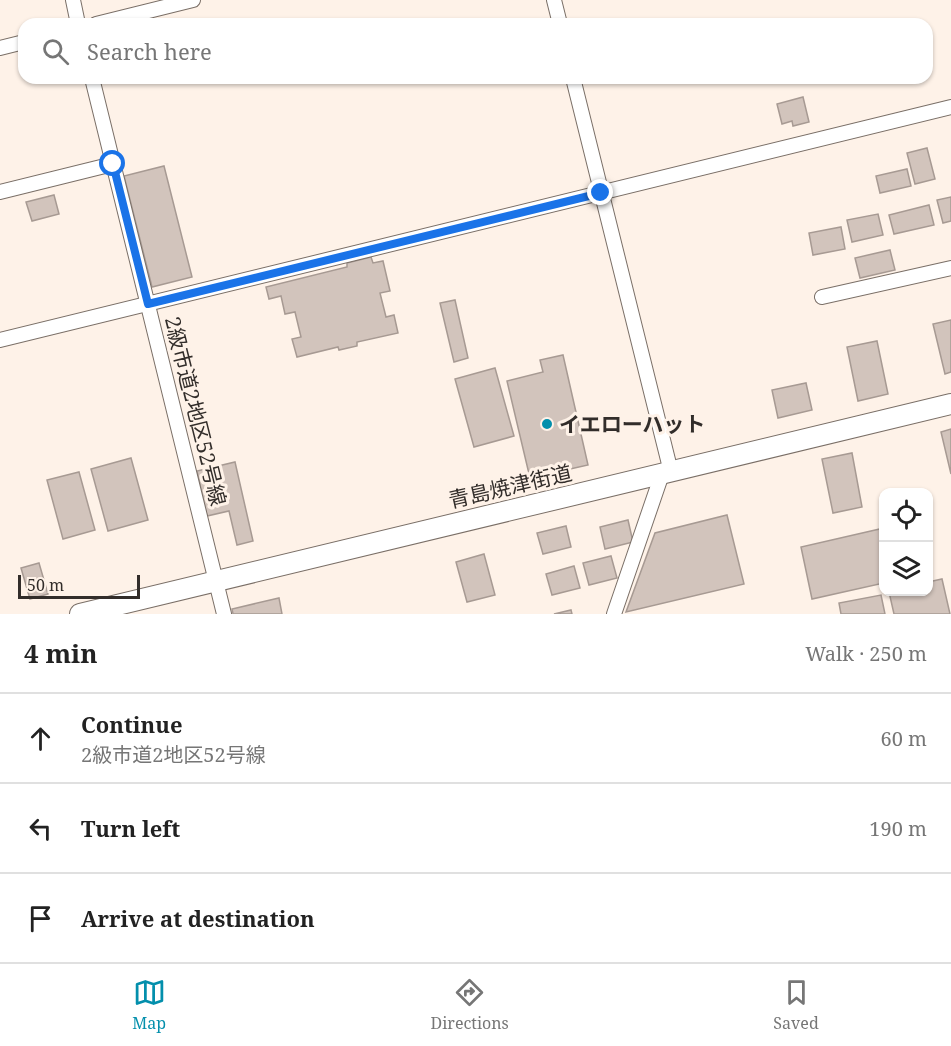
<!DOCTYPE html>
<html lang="en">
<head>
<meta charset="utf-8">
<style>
  body { margin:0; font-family:"Noto Serif","Noto Sans JP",serif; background:#f6f6f6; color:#222 }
  .controls { position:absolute; right:18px; bottom:18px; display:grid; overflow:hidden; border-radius:12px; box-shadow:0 2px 4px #0004 }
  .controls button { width:54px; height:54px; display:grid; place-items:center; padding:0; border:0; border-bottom:2px solid #e0e0e0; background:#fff; color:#222; font:30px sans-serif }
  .scale { position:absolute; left:18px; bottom:15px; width:122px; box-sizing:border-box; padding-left:6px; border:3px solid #322d2a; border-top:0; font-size:16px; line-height:21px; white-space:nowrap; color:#322d2a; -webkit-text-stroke:4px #fef2e8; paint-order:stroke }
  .stop { position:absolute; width:18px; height:18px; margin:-14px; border:4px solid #1a73e8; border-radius:50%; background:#fff }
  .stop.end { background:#1a73e8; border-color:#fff; box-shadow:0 2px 6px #0008 }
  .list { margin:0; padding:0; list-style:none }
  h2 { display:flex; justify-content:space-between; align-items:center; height:78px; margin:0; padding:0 24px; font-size:26px }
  h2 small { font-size:20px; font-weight:400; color:#767676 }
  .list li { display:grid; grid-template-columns:39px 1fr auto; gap:18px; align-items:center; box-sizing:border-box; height:90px; padding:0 24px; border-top:2px solid #e0e0e0 }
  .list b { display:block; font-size:22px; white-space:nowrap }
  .list p { margin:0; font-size:20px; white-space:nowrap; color:#767676 }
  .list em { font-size:20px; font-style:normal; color:#767676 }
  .icon { flex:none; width:33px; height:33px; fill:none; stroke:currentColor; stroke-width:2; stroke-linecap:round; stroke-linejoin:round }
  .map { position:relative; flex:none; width:951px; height:614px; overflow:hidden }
  .search { position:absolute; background:#fff; box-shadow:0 2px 4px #0004; left:18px; right:18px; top:18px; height:66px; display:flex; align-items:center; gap:15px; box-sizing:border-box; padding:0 21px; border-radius:18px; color:#767676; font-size:22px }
  .sheet { height:348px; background:#fff }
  nav { display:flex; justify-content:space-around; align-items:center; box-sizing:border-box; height:84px; border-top:2px solid #e0e0e0; background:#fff; font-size:16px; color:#767676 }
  nav a { display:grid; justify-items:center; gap:3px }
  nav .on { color:#038fac }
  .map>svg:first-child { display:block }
</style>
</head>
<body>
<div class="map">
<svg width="951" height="614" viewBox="0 0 951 614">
  <rect width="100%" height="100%" fill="#fef2e8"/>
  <g fill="#d2c4bc" stroke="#a79a93" stroke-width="1.5">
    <path d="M803,97L809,122L793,126L792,121L782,124L777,104Z"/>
    <path d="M927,148L935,179L915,184L907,153Z"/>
    <path d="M164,166L192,277L152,287L124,176Z"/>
    <path d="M907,169L911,186L880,193L876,176Z"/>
    <path d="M54,195L59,214L32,221L26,202Z"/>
    <path d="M951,197V221L943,223L937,200Z"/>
    <path d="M929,205L934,225L894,234L889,215Z"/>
    <path d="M878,214L883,235L852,242L847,220Z"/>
    <path d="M841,227L845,249L813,255L809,233Z"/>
    <path d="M890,250L895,270L860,278L855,258Z"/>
    <path d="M371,257L373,263L383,261L390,291L380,293L386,317L394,315L398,333L357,342V346L339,350L338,347L297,357L292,339L301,337L295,312L285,314L281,296L269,299L266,287L347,267V263Z"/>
    <path d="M455,300L468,358L454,362L440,303Z"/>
    <path d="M951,320V372L945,374L933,324Z"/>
    <path d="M877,341L888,394L858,401L847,347Z"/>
    <path d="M563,355L588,465L530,478L507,381L543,372L540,360Z"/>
    <path d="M495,368L514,436L474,447L455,379Z"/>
    <path d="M806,383L812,410L778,418L772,390Z"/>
    <path d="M951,429V474L941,432Z"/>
    <path d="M852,453L862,507L833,513L822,459Z"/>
    <path d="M131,458L148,520L108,531L91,469Z"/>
    <path d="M235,462L253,541L237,545L229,511L207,516L197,471Z"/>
    <path d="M79,472L95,530L63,539L47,480Z"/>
    <path d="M727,515L744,584L626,612L655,533Z"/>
    <path d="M628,520L633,542L605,549L600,527Z"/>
    <path d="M566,526L571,547L543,554L537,533Z"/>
    <path d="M884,528V583L812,599L801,547Z"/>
    <path d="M484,554L495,595L467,602L456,562Z"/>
    <path d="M611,556L617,578L589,585L583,563Z"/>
    <path d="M39,563L48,594L30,599L21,568Z"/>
    <path d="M574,566L580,588L552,595L546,574Z"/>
    <path d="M942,579L950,614H894L889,592H928V582Z"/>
    <path d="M881,595L885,614H841L839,603Z"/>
    <path d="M279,598L282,614H233L232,609Z"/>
    <path d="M571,610L572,614H554Z"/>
  </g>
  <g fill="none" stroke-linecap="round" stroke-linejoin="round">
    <defs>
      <g id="minor">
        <path d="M73,0L78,24"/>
        <path d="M554,0L560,24"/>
        <path d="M96,24L193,0"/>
        <path d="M0,48L24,42"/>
        <path d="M92,78L224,614"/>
        <path d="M573,78L671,472"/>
        <path d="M0,192L113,164"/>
        <path d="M822,297L951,268"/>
        <path d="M0,340L951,107"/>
        <path d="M614,614L662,474"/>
      </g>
      <path id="secondary" d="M80,614L951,404"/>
    </defs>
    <use href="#minor" stroke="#7a6f67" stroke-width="16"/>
    <use href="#secondary" stroke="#7a6f67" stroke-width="22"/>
    <use href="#minor" stroke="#fff" stroke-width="14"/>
    <use href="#secondary" stroke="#fff" stroke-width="20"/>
  </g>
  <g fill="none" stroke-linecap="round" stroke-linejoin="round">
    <path stroke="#1a73e8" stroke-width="8" d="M113,164L148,304L601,193"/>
  </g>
  <circle fill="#038fac" stroke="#fef2e8" stroke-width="2" cx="547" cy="424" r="6"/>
  <g text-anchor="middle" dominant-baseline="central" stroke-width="6" stroke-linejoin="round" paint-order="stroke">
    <g font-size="21" fill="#322d2a" stroke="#fef2e8">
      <text transform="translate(196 411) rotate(76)">2級市道2地区52号線</text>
      <text transform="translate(510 486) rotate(-13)">青島焼津街道</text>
    </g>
    <g font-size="21" font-weight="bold" fill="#322d2a" stroke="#fef2e8" text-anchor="start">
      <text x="559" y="424">イエローハット</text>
    </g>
  </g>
</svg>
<div class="controls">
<button><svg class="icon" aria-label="locate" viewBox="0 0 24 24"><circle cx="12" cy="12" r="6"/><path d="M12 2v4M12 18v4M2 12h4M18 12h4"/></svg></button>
<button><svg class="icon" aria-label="layers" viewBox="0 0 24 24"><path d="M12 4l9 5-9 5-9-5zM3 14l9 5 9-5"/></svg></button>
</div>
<div class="scale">50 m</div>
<div class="stop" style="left:113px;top:164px"></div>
<div class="stop end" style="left:601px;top:193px"></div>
<div class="search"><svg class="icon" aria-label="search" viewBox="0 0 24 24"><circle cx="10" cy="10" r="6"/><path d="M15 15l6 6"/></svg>Search here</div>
</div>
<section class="sheet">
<h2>4 min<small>Walk · 250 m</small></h2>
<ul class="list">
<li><svg class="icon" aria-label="ahead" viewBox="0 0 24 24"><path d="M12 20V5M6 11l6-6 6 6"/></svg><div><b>Continue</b><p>2級市道2地区52号線</p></div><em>60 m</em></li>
<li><svg class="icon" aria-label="left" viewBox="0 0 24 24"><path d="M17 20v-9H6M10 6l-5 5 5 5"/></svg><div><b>Turn left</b></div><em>190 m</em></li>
<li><svg class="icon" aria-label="arrive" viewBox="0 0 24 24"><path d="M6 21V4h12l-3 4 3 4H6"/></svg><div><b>Arrive at destination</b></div></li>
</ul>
</section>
<nav>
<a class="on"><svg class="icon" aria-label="map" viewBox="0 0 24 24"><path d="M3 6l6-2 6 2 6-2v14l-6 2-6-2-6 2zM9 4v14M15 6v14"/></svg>Map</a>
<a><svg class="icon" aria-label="directions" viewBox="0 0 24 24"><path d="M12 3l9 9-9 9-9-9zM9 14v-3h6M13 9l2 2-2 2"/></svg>Directions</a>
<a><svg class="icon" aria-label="saved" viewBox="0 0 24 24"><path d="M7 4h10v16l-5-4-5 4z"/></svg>Saved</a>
</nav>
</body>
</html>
